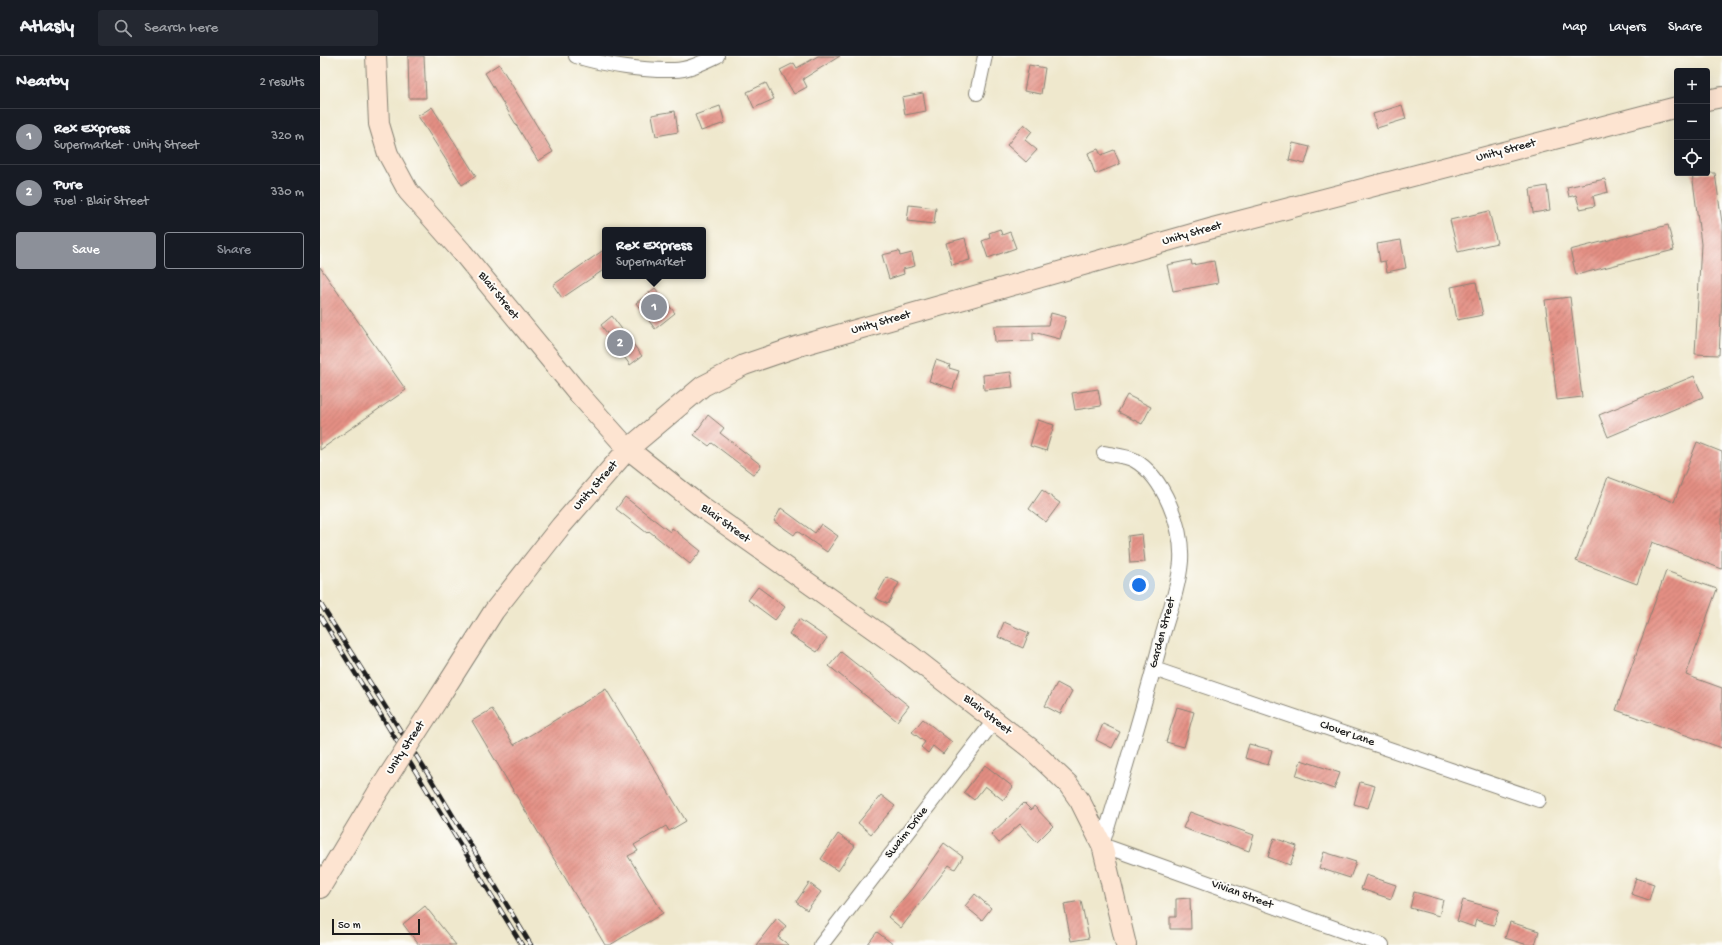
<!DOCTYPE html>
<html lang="en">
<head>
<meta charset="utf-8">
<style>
  body { margin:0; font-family:"Gochi Hand",sans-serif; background:#242831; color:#f1f3f6 }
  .controls { position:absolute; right:12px; top:12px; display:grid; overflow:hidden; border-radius:4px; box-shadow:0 4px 16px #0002 }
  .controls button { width:36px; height:36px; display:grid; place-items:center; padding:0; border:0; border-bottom:1px solid #363941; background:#171b24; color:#f1f3f6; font:20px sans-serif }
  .scale { position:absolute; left:12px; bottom:10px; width:88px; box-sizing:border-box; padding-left:4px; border:2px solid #1c1c1c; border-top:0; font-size:11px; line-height:14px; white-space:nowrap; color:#1c1c1c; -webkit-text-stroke:3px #fdfcf7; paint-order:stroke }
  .you { position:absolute; left:819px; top:529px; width:14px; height:14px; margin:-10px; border:3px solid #fff; border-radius:50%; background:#1a73e8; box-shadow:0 0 0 6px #1a73e833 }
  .badge { display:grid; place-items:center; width:26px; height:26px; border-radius:50%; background:#8c9099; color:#fff; font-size:13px; font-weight:700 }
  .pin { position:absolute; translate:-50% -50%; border:2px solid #fff; box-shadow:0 1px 4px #0006 }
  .popup { position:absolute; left:282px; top:171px; width:104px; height:52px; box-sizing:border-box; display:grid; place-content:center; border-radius:4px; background:#171b24; filter:drop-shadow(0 1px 3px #0005); font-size:13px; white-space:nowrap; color:#9ea1a6 }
  .popup b { font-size:15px; color:#f1f3f6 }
  .popup::after { content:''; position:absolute; left:50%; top:100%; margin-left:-8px; border:8px solid transparent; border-top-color:#171b24 }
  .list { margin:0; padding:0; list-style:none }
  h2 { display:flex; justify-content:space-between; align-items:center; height:52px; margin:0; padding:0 16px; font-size:17px }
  h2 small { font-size:13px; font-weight:400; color:#9ea1a6 }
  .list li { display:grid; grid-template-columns:26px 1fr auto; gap:12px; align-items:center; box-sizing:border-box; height:56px; padding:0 16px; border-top:1px solid #363941 }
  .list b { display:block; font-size:15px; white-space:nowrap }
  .list p { margin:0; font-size:13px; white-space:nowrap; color:#9ea1a6 }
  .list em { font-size:13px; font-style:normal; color:#9ea1a6 }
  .actions { display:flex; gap:8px; padding:12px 16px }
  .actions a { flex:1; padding:9px 0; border:1px solid #8c9099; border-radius:4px; text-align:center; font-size:14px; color:#8c9099 }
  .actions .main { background:#8c9099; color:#fff }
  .icon { flex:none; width:22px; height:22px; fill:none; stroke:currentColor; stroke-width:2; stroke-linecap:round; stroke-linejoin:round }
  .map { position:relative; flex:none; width:1402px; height:889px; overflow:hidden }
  header { display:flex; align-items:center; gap:24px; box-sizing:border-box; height:56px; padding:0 20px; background:#171b24; border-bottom:1px solid #363941 }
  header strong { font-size:19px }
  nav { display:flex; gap:22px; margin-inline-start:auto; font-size:14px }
  .search { width:280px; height:36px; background:#242831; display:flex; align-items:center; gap:10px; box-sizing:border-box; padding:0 14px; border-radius:4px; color:#9ea1a6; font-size:15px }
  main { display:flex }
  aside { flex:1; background:#171b24 }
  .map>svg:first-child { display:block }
</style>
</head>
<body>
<header>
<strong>Atlasly</strong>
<div class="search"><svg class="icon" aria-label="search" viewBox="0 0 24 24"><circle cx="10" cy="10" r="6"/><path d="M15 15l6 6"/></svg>Search here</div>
<nav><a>Map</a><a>Layers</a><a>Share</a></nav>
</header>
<main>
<aside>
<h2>Nearby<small>2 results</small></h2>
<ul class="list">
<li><span class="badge">1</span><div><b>Rex Express</b><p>Supermarket · Unity Street</p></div><em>320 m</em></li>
<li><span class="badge">2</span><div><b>Pure</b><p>Fuel · Blair Street</p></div><em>330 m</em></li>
</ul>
<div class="actions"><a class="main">Save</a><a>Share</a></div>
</aside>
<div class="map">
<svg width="1402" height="889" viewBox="0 0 1402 889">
  <defs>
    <pattern id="building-hatch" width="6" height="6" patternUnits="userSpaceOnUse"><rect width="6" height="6" fill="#e48f84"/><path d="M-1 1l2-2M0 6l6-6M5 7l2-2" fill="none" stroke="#b8746b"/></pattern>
  </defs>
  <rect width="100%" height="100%" fill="#fdfcf7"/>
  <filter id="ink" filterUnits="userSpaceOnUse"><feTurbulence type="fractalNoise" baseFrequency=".025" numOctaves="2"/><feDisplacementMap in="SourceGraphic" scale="8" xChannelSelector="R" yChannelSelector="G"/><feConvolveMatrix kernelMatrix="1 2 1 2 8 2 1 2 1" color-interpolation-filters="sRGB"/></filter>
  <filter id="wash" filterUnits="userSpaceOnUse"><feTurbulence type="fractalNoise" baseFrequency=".012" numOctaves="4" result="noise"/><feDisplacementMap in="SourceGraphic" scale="16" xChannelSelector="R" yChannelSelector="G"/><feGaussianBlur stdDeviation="0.9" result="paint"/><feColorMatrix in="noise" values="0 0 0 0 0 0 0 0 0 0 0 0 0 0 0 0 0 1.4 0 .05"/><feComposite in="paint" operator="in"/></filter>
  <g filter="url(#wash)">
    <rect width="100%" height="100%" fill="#efe8cd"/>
    <g id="blocks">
      <g fill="url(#building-hatch)">
        <path d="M88,0H104L106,42H89Z"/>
        <path d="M498,0H520L483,23L487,31L474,38L460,14L474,7L477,12Z"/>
        <path d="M179,8L233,96L218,105L165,17Z"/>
        <path d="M709,9L725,12L721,38L704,35Z"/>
        <path d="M446,27L454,43L434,52L427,36Z"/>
        <path d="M603,37L606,55L585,59L582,41Z"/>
        <path d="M1082,49L1086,63L1057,72L1053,58Z"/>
        <path d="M400,50L405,67L381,75L375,59Z"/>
        <path d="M112,51L156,120L142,129L98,60Z"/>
        <path d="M355,55L358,76L336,80L332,59Z"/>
        <path d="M704,68L712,75L705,84L717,94L706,106L687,89Z"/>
        <path d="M973,87L990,91L985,108L969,104Z"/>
        <path d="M778,93L781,99L794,94L800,108L775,118L768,97Z"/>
        <path d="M1372,117H1395L1402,167V240L1399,299L1375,298L1381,188Z"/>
        <path d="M1285,123L1288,136L1273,140L1275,150L1260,153L1256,139L1249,141L1247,131Z"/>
        <path d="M1227,130L1230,154L1213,157L1210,133Z"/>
        <path d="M589,149L616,152L614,168L587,165Z"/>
        <path d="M1169,155L1177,187L1138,196L1130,164Z"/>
        <path d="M1348,169L1354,194L1256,219L1250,194Z"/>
        <path d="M680,173L682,179L690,176L696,192L668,202L662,185L670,182L669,177Z"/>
        <path d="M645,182L650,204L632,209L626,187Z"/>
        <path d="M1081,184L1086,212L1067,216L1065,205L1060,206L1057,188Z"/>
        <path d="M285,193V213L242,242L233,229Z"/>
        <path d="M579,195L580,200L592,197L595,210L583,213L584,218L569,223L562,199Z"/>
        <path d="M871,204L872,209L894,205L898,227L853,235L847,209Z"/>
        <path d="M0,211L86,334L0,394Z"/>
        <path d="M1156,226L1163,259L1137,264L1131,231Z"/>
        <path d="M335,232L355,257L335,273L316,247Z"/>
        <path d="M1250,241L1262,341L1237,344L1225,244Z"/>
        <path d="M731,257L746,261L740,283L713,276V285L675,286L674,270L728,269Z"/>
        <path d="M292,260L322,300L310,309L281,269Z"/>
        <path d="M616,304L630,309L629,312L639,315L633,333L609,325Z"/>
        <path d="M691,316L693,331L664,334L663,319Z"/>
        <path d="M1374,320L1383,341L1288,381L1279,359Z"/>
        <path d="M778,333L781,350L755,354L752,337Z"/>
        <path d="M807,339L831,351L822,368L798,356Z"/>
        <path d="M388,359L404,372L400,377L441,409L434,419L392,387L389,390L374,379Z"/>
        <path d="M718,364L734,369L726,395L710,390Z"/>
        <path d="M1377,386L1402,396V513L1332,486L1317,528L1256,505L1288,421L1354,446Z"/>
        <path d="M722,434L740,447L726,466L709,453Z"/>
        <path d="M305,441L350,476L352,472L381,495L370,508L329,475L327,477L296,453Z"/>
        <path d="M461,452L495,477L501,468L518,480L507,496L477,475L474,479L454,465Z"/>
        <path d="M822,478L825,506L810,507L808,480Z"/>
        <path d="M1346,515L1397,533L1366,619L1402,632V692L1296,654Z"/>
        <path d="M567,521L579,527L568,548L555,542Z"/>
        <path d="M438,531L465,551L455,564L428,544Z"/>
        <path d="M479,563L507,582L497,596L469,578Z"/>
        <path d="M684,566L709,577L703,592L678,581Z"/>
        <path d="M521,596L589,650L577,665L509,610Z"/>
        <path d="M737,627L752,635L740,658L725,650Z"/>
        <path d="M286,633L366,765L349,775L346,770L314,789L318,795L308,800L343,857L290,889H285L152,665L172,653L194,689Z"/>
        <path d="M857,651L874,656L864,691L846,686Z"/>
        <path d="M603,663L632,686L623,698L613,690L608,697L601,691L605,686L592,676Z"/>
        <path d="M783,668L800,676L792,692L776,684Z"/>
        <path d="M929,688L952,694L948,709L925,702Z"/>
        <path d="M981,704L1020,717L1014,733L976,720Z"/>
        <path d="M665,709L693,731L683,744L665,730L654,744L644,736Z"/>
        <path d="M1040,726L1055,730L1048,752L1034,748Z"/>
        <path d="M561,739L575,750L551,778L538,767Z"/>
        <path d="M704,747L711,754L714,750L733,770L717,786L700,768L679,787L671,778Z"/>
        <path d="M870,756L934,779L929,795L863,772Z"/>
        <path d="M518,778L535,790L518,815L501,803Z"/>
        <path d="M954,782L977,790L970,809L948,801Z"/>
        <path d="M624,787L643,801L635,813L629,809L581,872L568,861L593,831Z"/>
        <path d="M1004,796L1036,806L1030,822L999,812Z"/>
        <path d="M1046,819L1076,829L1071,843L1041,833Z"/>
        <path d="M1316,822L1334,828L1329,844L1311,838Z"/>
        <path d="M489,827L501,836L487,854L476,846Z"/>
        <path d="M1094,836L1123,844L1119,860L1090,852Z"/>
        <path d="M655,838L671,852L662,864L645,850Z"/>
        <path d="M870,842L871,873H850V861H856V843Z"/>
        <path d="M1143,844L1179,854L1174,869L1156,864L1154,871L1137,865Z"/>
        <path d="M761,845L769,882L751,885L744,848Z"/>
        <path d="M105,850L136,889H99L83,868Z"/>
        <path d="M457,862L466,870L458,881L469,889H436Z"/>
        <path d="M1190,866L1219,875L1215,889H1208L1185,882Z"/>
        <path d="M557,876L574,889H547Z"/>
      </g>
    </g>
  </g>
  <g filter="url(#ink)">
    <use href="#blocks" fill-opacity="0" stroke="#868274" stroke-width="1"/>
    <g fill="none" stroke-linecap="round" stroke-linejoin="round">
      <defs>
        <g id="street">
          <path d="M256,0C284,9 325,15 354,14C368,14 384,6 397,0"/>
          <path d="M657,37L665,0"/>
          <path d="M784,397C793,399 806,400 814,404C844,421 863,472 861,505C859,530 849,557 842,581C824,651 803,720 782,789L1062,889"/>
          <path d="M834,613L1219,744"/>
          <path d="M501,889L674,665"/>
        </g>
        <g id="secondary">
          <path d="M56,0L59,68L68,98L88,135L142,196L258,337L308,393L384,453L590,599L710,692L748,728L760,745L782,789L806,889"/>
          <path d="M1387,44L1402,41"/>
          <path d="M120,640L174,555L241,470L308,393L383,330L424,309L479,290L893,172L1357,51"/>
          <path d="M0,832L58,736"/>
        </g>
      </defs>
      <use href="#street" stroke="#868274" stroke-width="16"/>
      <use href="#secondary" stroke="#868274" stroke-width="22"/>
      <use href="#street" stroke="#fff" stroke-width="14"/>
      <use href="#secondary" stroke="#fde4d1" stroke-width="20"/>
      <defs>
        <g id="rail">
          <path d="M0,547L109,720L211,889"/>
          <path d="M0,560L202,889"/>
        </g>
      </defs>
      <use href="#rail" stroke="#1c1c1c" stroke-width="4.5"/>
      <use href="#rail" stroke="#fdfcf7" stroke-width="3" stroke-dasharray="9" stroke-linecap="butt"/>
      <defs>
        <path id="secondary-bridge" d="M58,736L120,640"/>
      </defs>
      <use href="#secondary-bridge" stroke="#868274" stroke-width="22" stroke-linecap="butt"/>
      <use href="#secondary-bridge" stroke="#fde4d1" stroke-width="20"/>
    </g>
  </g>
  <g text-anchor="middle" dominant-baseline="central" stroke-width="4" stroke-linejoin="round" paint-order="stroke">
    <g font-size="12" fill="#1c1c1c" stroke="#fdfcf7">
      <text transform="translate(1186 95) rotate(-15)">Unity Street</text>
      <text transform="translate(872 178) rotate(-16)">Unity Street</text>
      <text transform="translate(178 240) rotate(51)">Blair Street</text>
      <text transform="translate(561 267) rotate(-16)">Unity Street</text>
      <text transform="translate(276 430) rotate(-49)">Unity Street</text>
      <text transform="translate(405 468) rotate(36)">Blair Street</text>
      <text transform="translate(843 577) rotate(-75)">Garden Street</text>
      <text transform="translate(667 659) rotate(38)">Blair Street</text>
      <text transform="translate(1027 678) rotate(19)">Clover Lane</text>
      <text transform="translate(86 692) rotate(-57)">Unity Street</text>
      <text transform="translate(587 777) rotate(-52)">Swaim Drive</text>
      <text transform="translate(922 839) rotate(20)">Vivian Street</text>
    </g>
  </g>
</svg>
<div class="controls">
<button>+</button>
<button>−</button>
<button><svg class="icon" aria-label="locate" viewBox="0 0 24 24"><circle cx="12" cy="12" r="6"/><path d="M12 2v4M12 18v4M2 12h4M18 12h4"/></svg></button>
</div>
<div class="scale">50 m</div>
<div class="you"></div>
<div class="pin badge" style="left:334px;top:251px">1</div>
<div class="popup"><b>Rex Express</b>Supermarket</div>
<div class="pin badge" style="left:300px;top:287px">2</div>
</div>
</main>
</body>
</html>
